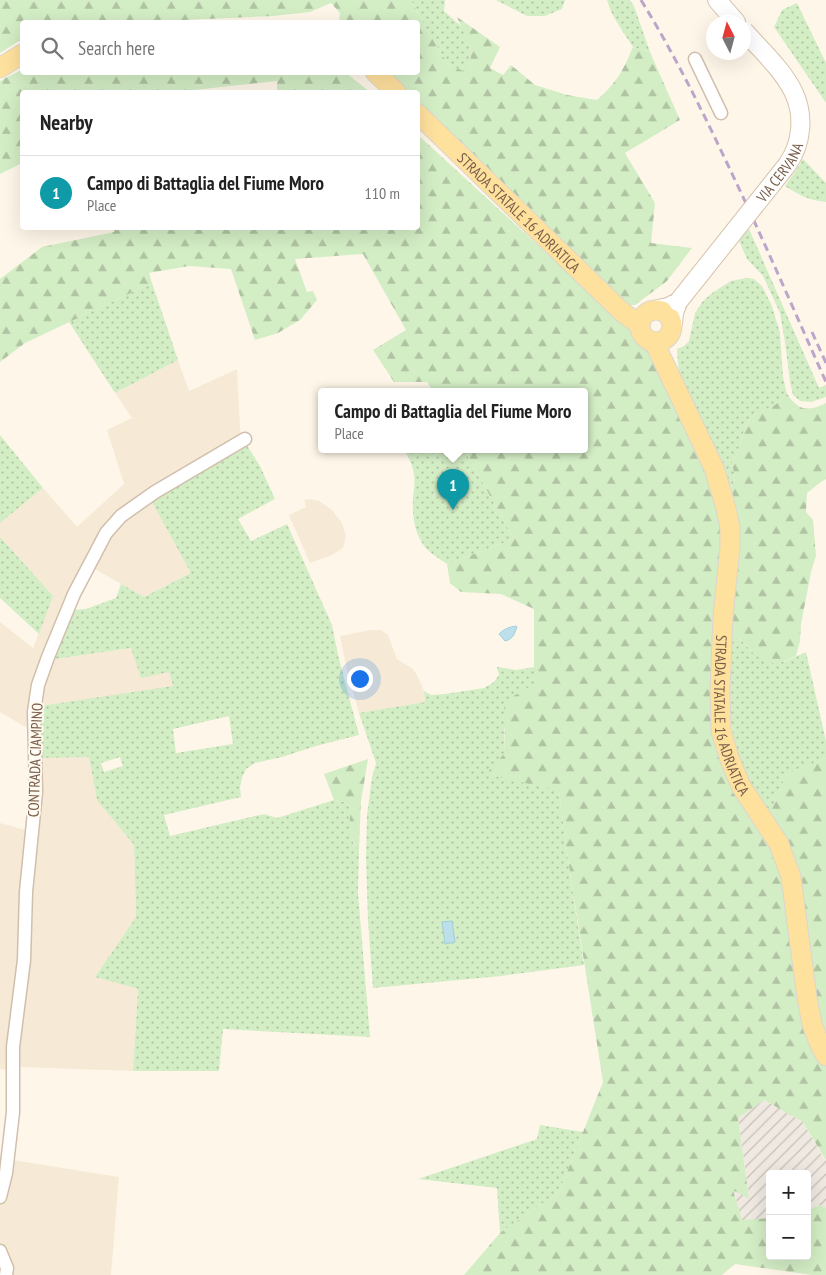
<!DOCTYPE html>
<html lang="en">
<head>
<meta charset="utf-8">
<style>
  body { margin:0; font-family:"PT Sans Narrow",sans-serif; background:#f2f2f2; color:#222 }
  .controls { position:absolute; right:15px; bottom:15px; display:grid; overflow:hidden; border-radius:5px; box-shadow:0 5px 20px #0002 }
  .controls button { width:45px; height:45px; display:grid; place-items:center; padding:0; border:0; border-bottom:1px solid #e0e0e0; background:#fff; color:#222; font:25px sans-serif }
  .compass { position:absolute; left:706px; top:15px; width:45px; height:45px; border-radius:50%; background:#fff; box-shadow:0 5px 20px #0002; rotate:354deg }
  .you { position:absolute; left:359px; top:678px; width:18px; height:18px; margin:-12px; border:4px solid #fff; border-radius:50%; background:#1a73e8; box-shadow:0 0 0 8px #1a73e833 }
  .badge { display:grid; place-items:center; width:32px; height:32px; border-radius:50%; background:#b45309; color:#fff; font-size:16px; font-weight:700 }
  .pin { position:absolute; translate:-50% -41px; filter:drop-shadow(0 1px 2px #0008) }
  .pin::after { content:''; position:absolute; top:26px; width:18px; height:15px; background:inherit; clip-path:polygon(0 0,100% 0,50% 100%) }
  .popup { position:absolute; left:318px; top:388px; width:270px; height:65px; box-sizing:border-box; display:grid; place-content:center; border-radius:5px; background:#fff; filter:drop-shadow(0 1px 4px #0005); font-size:16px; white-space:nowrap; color:#767676 }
  .popup b { font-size:19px; color:#222 }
  .popup::after { content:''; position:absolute; left:50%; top:100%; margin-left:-10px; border:10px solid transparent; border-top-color:#fff }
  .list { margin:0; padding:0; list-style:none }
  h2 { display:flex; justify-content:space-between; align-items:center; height:65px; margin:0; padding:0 20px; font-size:21px }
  h2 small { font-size:16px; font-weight:400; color:#767676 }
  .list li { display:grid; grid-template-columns:32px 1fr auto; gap:15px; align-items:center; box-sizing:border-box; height:75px; padding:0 20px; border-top:1px solid #e0e0e0 }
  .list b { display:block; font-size:19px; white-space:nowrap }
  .list p { margin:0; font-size:16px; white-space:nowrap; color:#767676 }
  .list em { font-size:16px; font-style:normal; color:#767676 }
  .icon { flex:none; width:28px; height:28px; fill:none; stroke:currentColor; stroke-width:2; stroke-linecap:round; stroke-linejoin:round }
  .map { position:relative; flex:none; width:826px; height:1275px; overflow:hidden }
  .search { position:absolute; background:#fff; box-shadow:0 5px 20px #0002; left:20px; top:20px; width:400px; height:55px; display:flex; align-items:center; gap:12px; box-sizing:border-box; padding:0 18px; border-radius:5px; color:#767676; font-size:19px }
  .panel { position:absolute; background:#fff; box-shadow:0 5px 20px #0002; left:20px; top:90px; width:400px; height:140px; border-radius:5px }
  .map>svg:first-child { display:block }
</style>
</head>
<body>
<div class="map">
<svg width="826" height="1275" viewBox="0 0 826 1275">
  <defs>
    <pattern id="industrial-furrows" width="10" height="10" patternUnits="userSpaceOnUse" patternTransform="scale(1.25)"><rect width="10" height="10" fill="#efe9e2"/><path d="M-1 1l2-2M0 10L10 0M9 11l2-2" fill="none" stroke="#c7c0b9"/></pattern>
    <pattern id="grass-dots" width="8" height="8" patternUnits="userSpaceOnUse" patternTransform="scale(1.25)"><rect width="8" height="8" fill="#d3edc5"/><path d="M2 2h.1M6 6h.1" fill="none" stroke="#b0c3a2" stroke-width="1.8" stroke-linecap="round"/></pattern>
    <pattern id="forest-firs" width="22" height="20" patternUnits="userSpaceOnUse" patternTransform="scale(1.25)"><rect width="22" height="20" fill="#d3edc5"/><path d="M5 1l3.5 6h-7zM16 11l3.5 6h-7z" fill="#b0c3a2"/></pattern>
  </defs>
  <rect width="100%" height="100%" fill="#fef7e9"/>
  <g fill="#f6ead6">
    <path d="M178,360L189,391L237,369L241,445L191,573L144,597L91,567L50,660L131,648L169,672L173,687L40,706L89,756L97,800L134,845L136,917L95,977L138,989L133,1071L19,1067L13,1160L119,1177L111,1275H0V1167L6,1145L8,1070L0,1069V823L29,831L32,780L29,729L0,712V622L33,648L53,596L0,537V523L43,488L77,527L124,484L107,430L132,418L115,393Z"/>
    <path d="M311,499L319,501L332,510L342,523L346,536L343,548L332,555L310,563L289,515L306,507L304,500Z"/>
    <path d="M370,630H381L388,635L397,659L413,669L418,677L424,691L425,702L359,713L347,670L340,636Z"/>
  </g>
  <path fill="url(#industrial-furrows)" d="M764,1100L803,1122L824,1159L826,1160V1208L820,1205L807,1210V1174H770V1218L742,1221L733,1189L749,1198L738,1118Z"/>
  <g fill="url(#grass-dots)" fill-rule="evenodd">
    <path d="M411,0H445L444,11L462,27L470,47L471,62L463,72L447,63L427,30Z"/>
    <path d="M496,0H565L562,9L545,16H527Z"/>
    <path d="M607,0H630L634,6L650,52L633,47C624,33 611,16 607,0Z"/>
    <path d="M797,3L826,63V103L774,27L782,10Z"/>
    <path d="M803,159L826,183V202C808,200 799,195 785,186L797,169Z"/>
    <path d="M749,229L819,388L826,385V397L811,402L800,401L793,395L790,382L785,342L780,313L763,276L747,259L739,241Z"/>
    <path d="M746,278L754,279L762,286L772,306L780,333L783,377L787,394L775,405L751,417L745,427L738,452L732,462L735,479L731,488L687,396C680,378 678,369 677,349L684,346L689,341L695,313L703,301L712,293L731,281Z"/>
    <path d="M152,283L178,360L115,393L69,322Z"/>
    <path d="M0,435L43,488L0,523Z"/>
    <path d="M246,444L260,466L275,499L238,519L251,541L287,524L332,625L338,655L359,735L316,746L282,757L255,763L246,769L242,778L240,787L241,797L164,815L170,836L264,814L277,818L334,800L345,802L351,808L350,820L353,842L359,850L358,893L370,1037L223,1029L219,1071H133L138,989L95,977L136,917L134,845L97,800L89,757L39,758L40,706L173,686L169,672L141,678L131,648L49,660L70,610L86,609L116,598L121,584L144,597L191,573L151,500ZM229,716L233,744L176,753L173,729ZM120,757L123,766L104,772L101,763Z"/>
    <path d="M404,449H464L514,539L447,564C440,559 431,554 425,547C414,533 412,515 413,498C414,490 415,482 414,474C413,465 408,457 404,449Z"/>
    <path d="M0,537L53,596L39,634L0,598Z"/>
    <path d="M730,634L742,641L752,652L784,662L806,652L826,741V758L786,775L770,814L754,793L738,758L729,716Z"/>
    <path d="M497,667L516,670L534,667V684L504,729L505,753L559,791L567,853L584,965L501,976L373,988L368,921L366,858L367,815L372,777L376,763L359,713L425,702L424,691L431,695L445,694L484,688L494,682L499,675Z"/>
    <path d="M540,1125L583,1132L559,1192L500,1233L497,1188L418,1179L537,1139Z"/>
  </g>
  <g fill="url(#forest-firs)">
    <path d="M0,0H411L427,30L447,63L463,71L471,62L470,47L457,17L500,47L490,68L503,75L511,65L535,85L567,95L597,100C617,82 623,71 633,47L650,52L680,120L625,153L655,203L651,243L692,248L667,281L635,305H626L418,108V92H401L381,73L418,72V22H339L340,13L331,3L310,12L273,16L140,22H22V39L0,53Z"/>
    <path d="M22,70V72L346,73L370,92H277V81L175,92H22V163L0,174V81L7,77Z"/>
    <path d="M418,135L628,328L649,352L705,466L720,522L721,547L713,615L711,695L764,828L786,775L826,758V1160L825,1159L803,1122L764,1100L738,1118L749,1199L733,1190L742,1220L770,1218V1256H807V1210L820,1205L826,1208V1275H812L735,1264L722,1275H464L500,1233L559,1192L603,1082L567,853L559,791L486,774L505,753L504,702L534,684V609L501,594L461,592L450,583L447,564L514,539L464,449H584V391H433L427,382H394L373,350L406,330L363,254L295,259L307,292L313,291L317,300L300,320L278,333L255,340L231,269L189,266L149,273L152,283L25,343L0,362V279L42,247L114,232L115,228H418Z"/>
    <path d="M787,394C799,411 807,412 826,403V479L821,482L807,493L806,512L813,520L816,556L811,572L801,624L800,641L796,656C777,666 769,666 752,652C748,648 745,643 741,640C737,638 733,636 730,634L738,548V513L731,488L735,479L732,462L738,452L745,427L751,417L775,405Z"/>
    <path d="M368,759L361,801L359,850C348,836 349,825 351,808L345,802L334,800L324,774Z"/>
  </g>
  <g fill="#bbe0e9" stroke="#a0cfdc">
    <path d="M516,626L517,627C514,635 513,639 505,641L499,634C504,629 509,627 516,626Z"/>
    <path d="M452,921L455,942L445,944L442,922Z"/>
  </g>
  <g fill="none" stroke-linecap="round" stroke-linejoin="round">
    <defs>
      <g id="street">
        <path d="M695,59L721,113"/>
        <path d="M0,1197L6,1173L13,1112V1047L24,960L26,892L36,792L34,712L38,685L48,657L74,594L106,533L121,516L155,492L245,439"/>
        <path d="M0,1251L7,1268L6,1275"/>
      </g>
      <g id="secondary">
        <path d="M717,0L736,22"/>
        <path d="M658,309L668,307L678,302"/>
        <path d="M673,323L674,313L678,302"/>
      </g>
      <g id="primary">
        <path d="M0,68L22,54"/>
        <path d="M375,72L396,92"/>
        <path id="s1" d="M418,114L621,311L640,325"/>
        <circle cx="656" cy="326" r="16"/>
        <path id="s2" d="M654,342L714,468L726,508L730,528V547L723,616L720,691L721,731L730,760L741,786L779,844L791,877L807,998L812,1024L820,1045L826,1056"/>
      </g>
    </defs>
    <use href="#street" stroke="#d1bfad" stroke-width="15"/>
    <use href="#secondary" stroke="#d7c2ac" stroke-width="20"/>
    <use href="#primary" stroke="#dcd5d0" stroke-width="21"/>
    <use href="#street" stroke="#fff" stroke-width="12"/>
    <use href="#secondary" stroke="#fff" stroke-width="18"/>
    <use href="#primary" stroke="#ffe19e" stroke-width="19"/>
    <g stroke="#bba5ca" stroke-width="3" stroke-dasharray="8 5" stroke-linecap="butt">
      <path d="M641,0C673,52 700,106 726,161C761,234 793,308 826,382"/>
      <path d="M812,332L826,363"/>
    </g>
    <defs>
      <g id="secondary-bridge">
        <path id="s3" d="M678,302L787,165C802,144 805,115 793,91C782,69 760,49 744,31"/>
      </g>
    </defs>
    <use href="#secondary-bridge" stroke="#d7c2ac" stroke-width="20" stroke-linecap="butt"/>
    <use href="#secondary-bridge" stroke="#fff" stroke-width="18"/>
  </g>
  <g text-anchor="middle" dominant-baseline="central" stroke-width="4" stroke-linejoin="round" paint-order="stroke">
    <g font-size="15" fill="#7a5e4a" stroke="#fffaf0">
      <text stroke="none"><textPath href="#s3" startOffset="165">VIA CERVANA</textPath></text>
      <text stroke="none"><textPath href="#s1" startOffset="141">STRADA STATALE 16 ADRIATICA</textPath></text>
      <text stroke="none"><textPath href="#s2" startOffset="391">STRADA STATALE 16 ADRIATICA</textPath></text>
      <text transform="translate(35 760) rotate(-88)">CONTRADA CIAMPINO</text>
    </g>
  </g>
</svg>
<div class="controls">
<button>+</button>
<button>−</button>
</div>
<svg class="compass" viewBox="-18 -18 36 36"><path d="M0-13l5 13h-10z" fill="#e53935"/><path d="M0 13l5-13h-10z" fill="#767676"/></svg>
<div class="you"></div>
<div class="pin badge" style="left:453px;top:510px;background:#0f9aa8">1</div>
<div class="popup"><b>Campo di Battaglia del Fiume Moro</b>Place</div>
<div class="search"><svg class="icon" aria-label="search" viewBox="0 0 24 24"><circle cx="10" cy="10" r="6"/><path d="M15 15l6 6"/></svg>Search here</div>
<section class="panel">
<h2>Nearby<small></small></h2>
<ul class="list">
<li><span class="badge" style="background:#0f9aa8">1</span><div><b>Campo di Battaglia del Fiume Moro</b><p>Place</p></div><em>110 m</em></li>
</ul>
</section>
</div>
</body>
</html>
